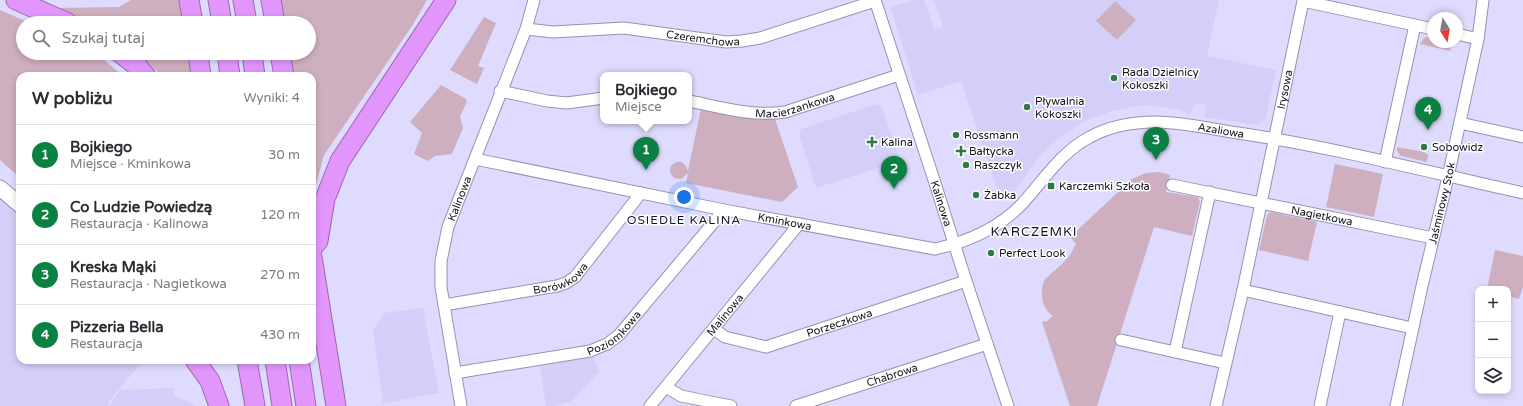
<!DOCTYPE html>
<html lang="pl">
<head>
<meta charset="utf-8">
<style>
  body { margin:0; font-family:"Varela Round",sans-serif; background:#f2f2f3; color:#2b2b33 }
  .controls { position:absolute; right:12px; bottom:12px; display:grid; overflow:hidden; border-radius:8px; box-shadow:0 2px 6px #0003 }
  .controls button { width:36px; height:36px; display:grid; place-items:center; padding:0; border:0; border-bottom:1px solid #e1e1e2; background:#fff; color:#2b2b33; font:20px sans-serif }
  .compass { position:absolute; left:1427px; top:12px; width:36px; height:36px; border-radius:50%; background:#fff; box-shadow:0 2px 6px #0003; rotate:169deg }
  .you { position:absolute; left:684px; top:197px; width:14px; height:14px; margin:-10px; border:3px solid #fff; border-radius:50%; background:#1a73e8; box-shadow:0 0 0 6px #1a73e833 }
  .badge { display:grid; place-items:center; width:26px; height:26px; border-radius:50%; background:#0b8043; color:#fff; font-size:13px; font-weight:700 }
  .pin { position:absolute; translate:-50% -33px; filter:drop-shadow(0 1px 2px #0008) }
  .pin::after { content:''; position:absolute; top:21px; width:14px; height:12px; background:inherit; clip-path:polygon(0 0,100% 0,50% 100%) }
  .popup { position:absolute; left:600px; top:72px; width:92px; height:52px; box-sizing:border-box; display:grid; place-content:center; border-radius:8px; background:#fff; filter:drop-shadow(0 1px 3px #0005); font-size:13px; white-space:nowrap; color:#7c7c81 }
  .popup b { font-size:15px; color:#2b2b33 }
  .popup::after { content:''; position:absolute; left:50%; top:100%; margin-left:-8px; border:8px solid transparent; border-top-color:#fff }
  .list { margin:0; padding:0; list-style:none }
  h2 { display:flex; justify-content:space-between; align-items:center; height:52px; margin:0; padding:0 16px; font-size:17px }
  h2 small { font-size:13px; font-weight:400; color:#7c7c81 }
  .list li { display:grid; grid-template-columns:26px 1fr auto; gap:12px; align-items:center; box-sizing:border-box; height:60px; padding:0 16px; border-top:1px solid #e1e1e2 }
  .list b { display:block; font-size:15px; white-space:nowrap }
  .list p { margin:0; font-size:13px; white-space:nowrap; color:#7c7c81 }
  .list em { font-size:13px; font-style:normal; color:#7c7c81 }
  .icon { flex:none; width:22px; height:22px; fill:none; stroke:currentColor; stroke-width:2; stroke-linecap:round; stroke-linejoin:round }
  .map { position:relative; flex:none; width:1523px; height:406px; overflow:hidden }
  .search { position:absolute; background:#fff; box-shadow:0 2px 6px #0003; left:16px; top:16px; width:300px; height:44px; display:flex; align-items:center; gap:10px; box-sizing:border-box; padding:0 14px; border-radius:22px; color:#7c7c81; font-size:15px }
  .panel { position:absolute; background:#fff; box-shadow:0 2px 6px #0003; left:16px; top:72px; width:300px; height:292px; border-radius:12px }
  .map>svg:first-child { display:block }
</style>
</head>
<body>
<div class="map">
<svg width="1523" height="406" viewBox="0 0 1523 406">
  <rect width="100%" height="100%" fill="#dedbfe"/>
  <g fill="#d3cff8">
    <path d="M914,0H924L935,30L943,27L934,0H1219L1207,56L1276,70L1265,120L1257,125L1204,117L1207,105L1195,103L1190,115L1180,110L1156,106H1139L1112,111L1087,120L1069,131L1054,142L1036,161L1019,186L1006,199L1001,200L961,81L918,95L890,7Z"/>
    <path d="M876,104L882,107L900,161L816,188L799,134L801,129Z"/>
    <path d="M0,196L20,213V360H144L117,391L109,401L108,406H0Z"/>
    <path d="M423,308L439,393L383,403L373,331L384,313Z"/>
    <path d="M593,357L599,372L571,401L554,406H546L540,366Z"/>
    <path d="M173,388L174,396L188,401L196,406H109L120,390Z"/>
  </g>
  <g fill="#ceafc0">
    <path d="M131,0H182L186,23H86L53,8L119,7Z"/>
    <path d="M279,0H427L412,26L324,155L312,199V76H291L287,53H309V23H282Z"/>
    <path d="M1115,1L1136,20L1117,40L1096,21Z"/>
    <path d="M0,10L30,23H23V53H96L123,76H20V178L0,160Z"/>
    <path d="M484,17L496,23L478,66L484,68L477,84L450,70Z"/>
    <path d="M1427,37L1433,39V42L1452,43L1450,51L1420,44L1423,39Z"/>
    <path d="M138,53H190L194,76H162Z"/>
    <path d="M441,85L466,99L467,102L460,116L463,128L452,154L435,156L428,161L414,154L422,133L410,122Z"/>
    <path d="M701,108L756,119H775L798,187L782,202L686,183L688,173L681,179L674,178C661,166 683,152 688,171Z"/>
    <path d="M1397,147L1424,152L1428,155L1427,162L1401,156L1397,151Z"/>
    <path d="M1335,164L1383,174L1374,217L1326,207Z"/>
    <path d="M1159,172L1170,175L1166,192L1198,197L1200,202L1192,236L1154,227L1097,406H1070L1042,322L1047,321L1053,316C1041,308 1039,291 1045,279L1062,264L1070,255L1076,244L1070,237L1132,179L1146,173Z"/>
    <path d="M1271,212L1317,222L1308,261L1259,250L1267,215Z"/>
    <path d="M1495,250L1523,256V287L1519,299L1508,296V289H1487Z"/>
  </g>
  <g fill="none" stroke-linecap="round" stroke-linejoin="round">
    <defs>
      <g id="street">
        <path id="s1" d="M875,0L934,180L966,281L1008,406"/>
        <path id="s2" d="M526,29L553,32L624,28L726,42L742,41L760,38L875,1"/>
        <path d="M1457,34L1478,39"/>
        <path d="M500,91L547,101L567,103L603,98"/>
        <path id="s3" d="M689,101C720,107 753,117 785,112L899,75"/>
        <path d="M1460,123L1523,137"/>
        <path id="s4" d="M475,159L724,210L935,249C967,242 999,228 1022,204C1043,181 1062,151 1090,137C1110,126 1133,122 1155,122C1182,122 1211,129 1238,133C1334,147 1428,172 1523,193"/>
        <path d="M1385,162L1415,25"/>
        <path id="s5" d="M1172,185L1433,238"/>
        <path d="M1243,290L1412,328"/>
        <path id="s6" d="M444,305L557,286L566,283L575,277L641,193"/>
        <path id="s7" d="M714,329L725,337L766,347L966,281"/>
        <path d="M1121,340L1225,363"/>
        <path d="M1175,352L1210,192"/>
        <path id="s8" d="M455,373L590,351L607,344L619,335L724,210"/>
        <path d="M666,387L681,396L731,406"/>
        <path id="s9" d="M461,406L441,287V261L448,227L526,29L534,0"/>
        <path id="s10" d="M650,406L799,224"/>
        <path id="s11" d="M796,406L987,344"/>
        <path id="s12" d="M1216,406L1243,290L1303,1L1433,29"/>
        <path d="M1320,406L1340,312"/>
        <path id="s13" d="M1396,406L1422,286L1448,177L1478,39L1483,0"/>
      </g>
      <path id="secondary" d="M0,188L20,205"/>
      <g id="highway">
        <path d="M16,0L68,23"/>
        <path d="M189,0L193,23"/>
        <path d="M218,0L222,23"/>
        <path d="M243,0L247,23"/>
        <path d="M271,0L275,23"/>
        <path d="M120,53L137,66L146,76"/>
        <path d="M198,53L201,76"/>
        <path d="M227,53L230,76"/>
        <path d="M252,53L255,76"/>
        <path d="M280,53L284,76"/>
        <path d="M312,248L318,241L325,199L340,161L446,0"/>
        <path d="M312,257L336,406"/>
        <path d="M195,360L210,381L219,406"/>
        <path d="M247,360L255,406"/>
        <path d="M275,360L282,406"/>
        <path d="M299,360L306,406"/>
      </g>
    </defs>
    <use href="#street" stroke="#9592b2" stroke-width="13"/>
    <use href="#secondary" stroke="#9592b2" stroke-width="17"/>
    <use href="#highway" stroke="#9a68ae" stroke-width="21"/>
    <use href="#street" stroke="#fff" stroke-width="11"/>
    <use href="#secondary" stroke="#fff" stroke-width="15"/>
    <use href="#highway" stroke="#e296fc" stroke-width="19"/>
  </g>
  <g fill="#2e7946" stroke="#fff" stroke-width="1.5">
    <circle cx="1114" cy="78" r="4"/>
    <circle cx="1027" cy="107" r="4"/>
    <circle cx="956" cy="135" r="4"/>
    <path d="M870 136h4v4h4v4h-4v4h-4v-4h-4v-4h4z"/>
    <circle cx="1424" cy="147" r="4"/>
    <path d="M959 145h4v4h4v4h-4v4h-4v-4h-4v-4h4z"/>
    <circle cx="966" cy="165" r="4"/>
    <rect x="1047" y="182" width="8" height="8" rx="2"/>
    <circle cx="976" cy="195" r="4"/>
    <circle cx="991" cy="253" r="4"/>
  </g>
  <g text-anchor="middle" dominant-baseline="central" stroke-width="3" stroke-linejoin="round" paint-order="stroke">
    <g font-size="11" fill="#14131e" stroke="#fff">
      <text stroke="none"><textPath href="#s2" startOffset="178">Czeremchowa</textPath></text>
      <text stroke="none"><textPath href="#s12" startOffset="324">Irysowa</textPath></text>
      <text stroke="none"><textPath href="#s3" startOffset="108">Macierzankowa</textPath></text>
      <text stroke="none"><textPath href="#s4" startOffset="798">Azaliowa</textPath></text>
      <text stroke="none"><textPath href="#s9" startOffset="212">Kalinowa</textPath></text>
      <text stroke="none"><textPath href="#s1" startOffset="214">Kalinowa</textPath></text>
      <text stroke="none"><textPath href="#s13" startOffset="208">Jaśminowy Stok</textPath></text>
      <text stroke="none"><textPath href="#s5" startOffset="153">Nagietkowa</textPath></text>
      <text stroke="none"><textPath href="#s4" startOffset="316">Kminkowa</textPath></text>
      <text stroke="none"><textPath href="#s6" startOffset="121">Borówkowa</textPath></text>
      <text stroke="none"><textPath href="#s10" startOffset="118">Malinowa</textPath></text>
      <text stroke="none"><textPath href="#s7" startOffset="133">Porzeczkowa</textPath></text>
      <text stroke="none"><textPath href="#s8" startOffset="167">Poziomkowa</textPath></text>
      <text stroke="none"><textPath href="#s11" startOffset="101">Chabrowa</textPath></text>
    </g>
    <g font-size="11" fill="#14131e" stroke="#fff" text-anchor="start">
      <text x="1122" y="72">Rada Dzielnicy<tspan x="1122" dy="13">Kokoszki</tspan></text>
      <text x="1035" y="101">Pływalnia<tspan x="1035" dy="13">Kokoszki</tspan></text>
      <text x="964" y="135">Rossmann</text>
      <text x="881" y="142">Kalina</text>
      <text x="1432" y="147">Sobowidz</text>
      <text x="969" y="151">Bałtycka</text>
      <text x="974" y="165">Raszczyk</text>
      <text x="1059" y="186">Karczemki Szkoła</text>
      <text x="984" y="195">Żabka</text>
      <text x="999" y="253">Perfect Look</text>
    </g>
    <g font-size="12" letter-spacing="1" fill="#14131e" stroke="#fff">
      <text x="684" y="220">OSIEDLE KALINA</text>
    </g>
    <g font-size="13" letter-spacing="1" fill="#14131e" stroke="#fff">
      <text x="1034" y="232">KARCZEMKI</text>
    </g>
  </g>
</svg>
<div class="controls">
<button>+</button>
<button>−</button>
<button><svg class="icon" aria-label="layers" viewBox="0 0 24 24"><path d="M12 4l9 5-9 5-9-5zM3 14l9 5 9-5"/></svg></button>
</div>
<svg class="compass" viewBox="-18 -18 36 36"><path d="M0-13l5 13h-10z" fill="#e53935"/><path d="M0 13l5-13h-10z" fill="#7c7c81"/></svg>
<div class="you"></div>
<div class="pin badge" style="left:646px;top:170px">1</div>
<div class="popup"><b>Bojkiego</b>Miejsce</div>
<div class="pin badge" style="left:894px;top:189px">2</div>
<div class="pin badge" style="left:1156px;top:160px">3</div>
<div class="pin badge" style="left:1428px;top:130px">4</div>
<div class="search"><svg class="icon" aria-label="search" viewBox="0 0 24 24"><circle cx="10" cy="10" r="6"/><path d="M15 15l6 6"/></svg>Szukaj tutaj</div>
<section class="panel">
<h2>W pobliżu<small>Wyniki: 4</small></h2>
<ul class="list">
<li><span class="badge">1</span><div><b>Bojkiego</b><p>Miejsce · Kminkowa</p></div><em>30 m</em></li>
<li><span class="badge">2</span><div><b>Co Ludzie Powiedzą</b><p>Restauracja · Kalinowa</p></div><em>120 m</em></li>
<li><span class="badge">3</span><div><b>Kreska Mąki</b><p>Restauracja · Nagietkowa</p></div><em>270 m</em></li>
<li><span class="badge">4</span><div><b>Pizzeria Bella</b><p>Restauracja</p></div><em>430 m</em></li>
</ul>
</section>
</div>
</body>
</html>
